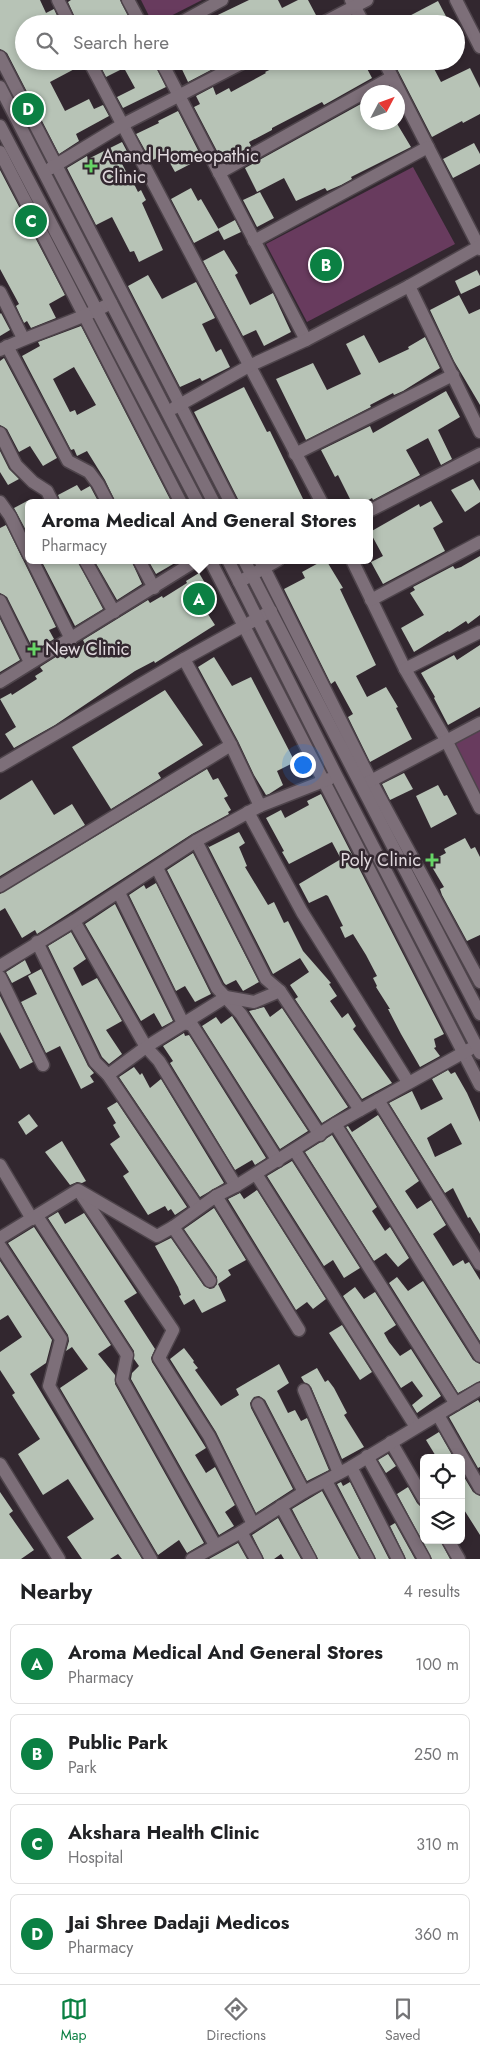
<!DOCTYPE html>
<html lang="en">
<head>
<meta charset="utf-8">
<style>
  body { margin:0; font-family:Jost,sans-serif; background:#f2f2f2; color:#202124 }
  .controls { position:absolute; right:15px; bottom:15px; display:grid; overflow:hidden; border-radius:8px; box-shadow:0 2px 8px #0003 }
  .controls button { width:45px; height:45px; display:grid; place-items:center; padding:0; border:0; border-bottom:1px solid #e0e0e0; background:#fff; color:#202124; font:25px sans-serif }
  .compass { position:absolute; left:360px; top:85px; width:45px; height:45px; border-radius:50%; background:#fff; box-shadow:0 2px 8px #0003; rotate:49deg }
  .you { position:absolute; left:302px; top:764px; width:18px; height:18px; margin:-12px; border:4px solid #fff; border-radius:50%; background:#1a73e8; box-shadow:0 0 0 8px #1a73e833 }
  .badge { display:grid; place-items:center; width:32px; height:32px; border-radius:50%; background:#0b8043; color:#fff; font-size:16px; font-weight:700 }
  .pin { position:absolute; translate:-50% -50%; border:2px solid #fff; box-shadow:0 1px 5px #0006 }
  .popup { position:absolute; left:25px; top:499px; width:348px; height:65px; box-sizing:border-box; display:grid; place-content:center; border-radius:8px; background:#fff; filter:drop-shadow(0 1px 4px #0005); font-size:16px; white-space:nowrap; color:#757577 }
  .popup b { font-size:19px; color:#202124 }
  .popup::after { content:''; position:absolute; left:50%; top:100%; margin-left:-10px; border:10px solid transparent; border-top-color:#fff }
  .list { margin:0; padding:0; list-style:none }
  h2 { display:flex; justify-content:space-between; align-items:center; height:65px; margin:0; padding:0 20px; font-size:21px }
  h2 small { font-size:16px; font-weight:400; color:#757577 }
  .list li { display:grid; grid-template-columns:32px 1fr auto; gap:15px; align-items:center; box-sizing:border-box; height:80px; margin:0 10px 10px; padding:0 10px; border:1px solid #e0e0e0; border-radius:8px }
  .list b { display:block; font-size:19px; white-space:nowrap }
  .list p { margin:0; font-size:16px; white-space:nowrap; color:#757577 }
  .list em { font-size:16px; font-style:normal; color:#757577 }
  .icon { flex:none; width:28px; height:28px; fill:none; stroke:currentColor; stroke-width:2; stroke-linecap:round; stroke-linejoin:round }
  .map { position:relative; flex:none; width:480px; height:1559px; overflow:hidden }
  .search { position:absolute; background:#fff; box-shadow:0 2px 8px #0003; left:15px; right:15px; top:15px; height:55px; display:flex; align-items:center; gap:12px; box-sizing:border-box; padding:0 18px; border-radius:28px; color:#757577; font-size:19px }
  .sheet { height:425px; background:#fff }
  nav { display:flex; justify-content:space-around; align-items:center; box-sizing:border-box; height:70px; border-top:1px solid #e0e0e0; background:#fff; font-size:14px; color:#757577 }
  nav a { display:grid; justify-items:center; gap:2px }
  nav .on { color:#0b8043 }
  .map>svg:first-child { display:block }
</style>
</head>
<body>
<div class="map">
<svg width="480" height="1559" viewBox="0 0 480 1559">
  <rect width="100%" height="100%" fill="#32272f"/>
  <g fill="#683b5e">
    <path d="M141,0H202L155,24H153Z"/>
    <path d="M413,167L455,244L307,322L266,244Z"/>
    <path d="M480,729V803L449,745Z"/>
  </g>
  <g fill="#b7c3b6" fill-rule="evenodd">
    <path d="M0,0H40L46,13L54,9L59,20L52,24H24V61H81L82,65L50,82L65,111L89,99L94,109L103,105L109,116L76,134L79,141L59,154L7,53L0,49Z"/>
    <path d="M71,0H120L132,24H78L68,2Z"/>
    <path d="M249,0H278L282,8L298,0H308L317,17L311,24H199Z"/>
    <path d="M438,1L450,24H394Z"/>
    <path d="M98,61H153L166,87L123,108L117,97L135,88L124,68L106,77Z"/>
    <path d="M170,61H228L188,82L179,63L173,66Z"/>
    <path d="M289,61H363L372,78L324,105L322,102L272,128V130L249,142L251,146L237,154L236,151L223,158L219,150L217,151L194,107L200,104L196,96L213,87L216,95L229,88L231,92L266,73L265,72Z"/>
    <path d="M393,61H430L441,82L470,68L480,88V114L463,123L462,121L432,137Z"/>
    <path d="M368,100V122H396L411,147L351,177L352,179L341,185L327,191L325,188L296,201L284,178L257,192L245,168Z"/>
    <path d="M178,111L202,158L175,172L165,154L151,161L136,134L159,123L158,121Z"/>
    <path d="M122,142L130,157L121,162L131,181L132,180L138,192L141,190L146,200L142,203L163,250L139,262L134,251L130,252L112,217L96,225L67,168L87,156L88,159Z"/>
    <path d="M474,143L480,154V164L453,178L443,159Z"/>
    <path d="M0,170L65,295L49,304L56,318L31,328L27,321L24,323L16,306L19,304L0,269Z"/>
    <path d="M191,188L198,201L201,199L219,230L194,243L171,199Z"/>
    <path d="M260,192L274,218L257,227L243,200Z"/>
    <path d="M235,220L241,232L224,240L218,229Z"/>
    <path d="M224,250L238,273L235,275L250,305L273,293L291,332L264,346L256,330L243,336L203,261Z"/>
    <path d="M477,270L480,276V285L461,294L455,281Z"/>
    <path d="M148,275L162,299L196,282L215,318L202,324L216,352L221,349L230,367L202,381L200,378L180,387L128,286Z"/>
    <path d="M459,295L469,314L480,309V405L454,361L430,310Z"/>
    <path d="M1,313L10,330L0,336V314Z"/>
    <path d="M81,326L172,503H116L105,480L87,451L77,456L74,449L71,450L22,356L40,346L38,342ZM74,367L96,405L77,415L75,410L70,412L53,379Z"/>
    <path d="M364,335L379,363L409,349L408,347L425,337L440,368L403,391L394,395L393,393L370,405L371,407L306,440L276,379L313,363L327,390L361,374L346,344Z"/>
    <path d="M4,358L57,458L43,466L30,446L19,452L7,429L0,425V361Z"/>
    <path d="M244,387L267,432L270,431L305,503H240L194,412Z"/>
    <path d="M446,391L460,417L438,430L452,459L441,465L428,438L406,450L420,475L373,500L372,498L363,503H352L338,475L335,477L321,450L370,426L373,433Z"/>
    <path d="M0,451L9,469L19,479L8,485L0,472Z"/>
    <path d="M473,479L480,491V502L465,512L451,490Z"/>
    <path d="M77,485L81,491L90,486L99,503H61L58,495Z"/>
    <path d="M29,500V536L14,508Z"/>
    <path d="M431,501L443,522L433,528L445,551L383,584L371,562L383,556L370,532L419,504L420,507Z"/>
    <path d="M6,525L56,627L49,630L54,639L34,651L7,597L0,593V528Z"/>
    <path d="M480,556V615L468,624L466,621L449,632L448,631L414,652L401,628L424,615L410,593L415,590L413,587L453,566L455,569L461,567Z"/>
    <path d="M41,560H77L103,609L75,626Z"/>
    <path d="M94,560H131L142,584L117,600Z"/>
    <path d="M148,560H180L156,574Z"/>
    <path d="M324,560H326L343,588L340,589L376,665L356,676L367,697L386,687L398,707L396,708L412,739L370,762L348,717L353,714L335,681L331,684L284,589L305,578L302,572Z"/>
    <path d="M199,573L212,595L200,602L215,625L155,663L154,661L135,671L55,725L14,748L5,734L16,727L0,699L11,693L12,695L37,679L35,676L43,671L40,667L62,653L65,659L85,644L83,640L148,600L150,603L162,596L163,598L187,583L186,581Z"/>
    <path d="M0,619L20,660L0,672Z"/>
    <path d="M480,645V707L448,725L434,698L435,697L421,673L454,655L457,660Z"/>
    <path d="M214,657L232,686L251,677L295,762L277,771L283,785L269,794L266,795L254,775L238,741L198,667Z"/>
    <path d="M165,690L203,745L158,773L161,778L111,809L72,747Z"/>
    <path d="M207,769L213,780L218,778L228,796L224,798L231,810L228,812L229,814L192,834L37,934L35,930L22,938L5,908L0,911V894Z"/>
    <path d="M404,773L413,789L390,800L382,784Z"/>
    <path d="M32,780L54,815L72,804L85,825L0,876V800Z"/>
    <path d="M438,785L444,796L447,795L457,814L431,828L416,796Z"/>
    <path d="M321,794L444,1034L434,1039L436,1047L434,1048L440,1056L420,1067L401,1034L388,1009H390L376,987L377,986L373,978L377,976L366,955L353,934L345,938L340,927L343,926L328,896L326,895L309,903L299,884L341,859L332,842L289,864L282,852L284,851L266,818L281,810L285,818L309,805L307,801Z"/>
    <path d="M239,832L245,843L239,847L247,866L245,867L268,905L274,902L284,923L288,921L303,951L331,983L329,984L337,996L330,1001L342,1018L348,1013L356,1026L353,1029L392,1083L362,1099L295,999L298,997L290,985L309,972L300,958L273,974L207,844L209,847Z"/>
    <path d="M465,838L471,849L475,847L480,857V935L467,941L442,895L440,889L444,887L429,862L446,853L444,849Z"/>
    <path d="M193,853L259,982L243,991L236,980L226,985L224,983L167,870Z"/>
    <path d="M156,883L211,994L195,1002L185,986L176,991L129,895L144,885L146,889Z"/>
    <path d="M115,904L173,1021L162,1027L154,1013L141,1021L85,924Z"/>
    <path d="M71,932L86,959L73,968L82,986L97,978L122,1021L106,1030L122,1054L109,1064L102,1057L48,946Z"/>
    <path d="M25,960L31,973L12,983L6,972Z"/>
    <path d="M41,969L88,1066L94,1073L90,1076L94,1082L81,1089L60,1046L46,1053L21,1002L37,994L28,976Z"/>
    <path d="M0,996L33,1062L20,1069L0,1032Z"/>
    <path d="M264,1007L270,1017L282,1008L348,1107L322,1123L249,1011Z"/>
    <path d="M232,1016L308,1131L280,1149L202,1026L216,1017L221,1024Z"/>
    <path d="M184,1033L185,1036L189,1035L266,1158L255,1165L252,1160L235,1170L170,1063L173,1061L163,1046Z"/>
    <path d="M134,1067L140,1075L142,1073L150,1088L161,1079L224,1183L200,1197L119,1077Z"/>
    <path d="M448,1070L451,1074L455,1072L467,1093L480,1122V1234L470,1217L468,1218L453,1188L445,1193L389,1103L412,1091L421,1110L443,1099L432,1079ZM451,1123L462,1144L435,1157L427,1138Z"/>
    <path d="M117,1102L187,1207L175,1215L171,1209L168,1211L165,1206L148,1215L123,1176L129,1172L110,1144L120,1137L113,1125L116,1123L107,1108Z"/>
    <path d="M29,1114L38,1126L26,1135L18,1122Z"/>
    <path d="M378,1115L419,1181L405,1191L417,1209L431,1200L446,1225L433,1234L453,1266L463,1260L465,1264L469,1262L480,1280V1341L346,1127L348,1126L352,1132Z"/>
    <path d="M332,1135L377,1207L372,1211L385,1231L390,1227L409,1258L398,1267L386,1253L374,1261L305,1152Z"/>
    <path d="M62,1141L86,1181L82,1183L77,1182L70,1185L45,1152Z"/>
    <path d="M292,1161L360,1268L344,1278L333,1260L324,1266L267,1176Z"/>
    <path d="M257,1190L326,1299L313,1309L307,1302L296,1310L228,1199L240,1193L244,1199Z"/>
    <path d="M214,1208L246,1260L228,1270L231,1275L218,1284L226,1301L202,1313L194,1299L184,1305L179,1296L181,1295L178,1287L155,1246L171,1238L204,1286L210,1289L214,1288L217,1284V1277L184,1229Z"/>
    <path d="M58,1212L65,1224L84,1213L137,1293L124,1301L155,1349L151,1358L152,1362L206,1448L195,1455L206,1473L215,1467L235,1505L225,1512L234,1526L219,1535L131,1379L132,1373L139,1366L134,1359V1351L48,1218Z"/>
    <path d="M34,1227L111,1345L98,1354L115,1375V1384L204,1543L187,1553L179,1540L158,1555L60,1388L88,1369L72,1347L66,1351L69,1341L68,1335L8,1243Z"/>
    <path d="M0,1261L52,1340L46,1363L30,1374L142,1559H122L118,1554L110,1559H82L67,1537L94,1519L68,1479L43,1495L18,1454L40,1439L12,1395L15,1393L0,1370V1352L22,1337L8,1315L0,1320Z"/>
    <path d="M397,1277L408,1291L423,1281L473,1360L480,1364V1381L458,1393L389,1283Z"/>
    <path d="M355,1287L364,1299L375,1292L396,1325L384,1333L389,1342L400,1356L411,1349L441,1396L417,1413L412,1405L423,1396L412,1381L401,1388L343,1296Z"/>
    <path d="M342,1325L372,1372L360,1380L329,1333Z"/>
    <path d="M184,1348L194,1361L193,1362L198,1368L195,1370L221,1406L239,1395L236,1389L279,1364L289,1383L277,1391L288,1413L295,1410L301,1421L307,1418L329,1470L307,1481L265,1400L259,1396L254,1397L250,1403L251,1408L293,1489L256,1513L216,1432L170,1359Z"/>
    <path d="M317,1368L325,1382L328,1380L334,1388L347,1413L344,1415L364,1447L342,1459L311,1387L304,1382L301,1377Z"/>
    <path d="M478,1400L480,1403V1467L478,1468L449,1417Z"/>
    <path d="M439,1432L452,1455L448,1458H437L426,1440Z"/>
    <path d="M388,1454L396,1466L386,1473L378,1460Z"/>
    <path d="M461,1472L473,1492L480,1496V1535L461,1505Z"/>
    <path d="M341,1482L343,1486L350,1482L389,1559H376L337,1484Z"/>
    <path d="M408,1487L417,1503L424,1510V1540H440L450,1559H432L397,1494Z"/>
    <path d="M322,1491L359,1559H318L292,1509Z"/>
    <path d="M0,1492L13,1511L9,1514L34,1550L21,1559H0Z"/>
    <path d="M278,1518L301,1559H284L281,1554L274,1559H264L252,1535Z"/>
    <path d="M395,1523L415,1559H406L390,1526Z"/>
    <path d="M238,1543L247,1559H209Z"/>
  </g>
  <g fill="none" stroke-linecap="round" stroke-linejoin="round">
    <defs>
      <g id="minor">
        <path d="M58,0L70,24"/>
        <path d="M128,0L141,24"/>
        <path d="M351,0L364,24"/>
        <path d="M456,0L480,47"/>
        <path d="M178,24L222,0"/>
        <path d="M321,24L367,0"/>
        <path d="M0,57L231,503"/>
        <path d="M89,61L322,503"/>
        <path d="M161,61L306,340"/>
        <path d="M384,61L480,249"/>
        <path d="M0,152L181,503"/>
        <path d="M51,168L122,125L246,61"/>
        <path d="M219,173L392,77"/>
        <path d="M254,241L428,147"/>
        <path d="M409,286L480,432"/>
        <path d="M0,292L23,338"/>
        <path d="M7,346L68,461L89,472L98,484L108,503"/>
        <path d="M0,350C36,332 76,322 111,303"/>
        <path d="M174,408L249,366L306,340L409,286L480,246"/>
        <path d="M0,433L16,465L33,482L47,491L53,503"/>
        <path d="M295,454L453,375"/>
        <path d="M0,502L10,516L29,555"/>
        <path d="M369,511L480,454"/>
        <path d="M32,560L71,639"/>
        <path d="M85,560L114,612"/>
        <path d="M139,560L154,588"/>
        <path d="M210,560L480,1085"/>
        <path d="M260,560L371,781L480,982"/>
        <path d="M352,560L405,669L446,740L480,808"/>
        <path d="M239,582L278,560"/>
        <path d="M371,600L480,542"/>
        <path d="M0,601L30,662"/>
        <path d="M184,659L231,745L260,806"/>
        <path d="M405,669L480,632"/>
        <path d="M0,682L197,560"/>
        <path d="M365,784L480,723"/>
        <path d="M248,812L302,912L408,1082"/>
        <path d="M196,841L266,979L280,991L360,1110"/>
        <path d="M157,868L217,988L241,1014L320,1135"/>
        <path d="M0,886L231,745"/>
        <path d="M119,893L183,1023L192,1025L278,1161"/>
        <path d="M74,921L146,1047L159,1061L236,1186"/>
        <path d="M37,942L95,1062L108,1075L198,1208"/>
        <path d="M0,966L74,921L196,841L260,806L329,779"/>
        <path d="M0,977L43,1065"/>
        <path d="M108,1075L146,1047L226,997L254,1002L280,991"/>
        <path d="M378,1100L480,1264"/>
        <path d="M335,1124L480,1356"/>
        <path d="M295,1151L456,1404"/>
        <path d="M0,1165L32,1219"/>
        <path d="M256,1174L416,1427"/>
        <path d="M81,1194L173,1330L159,1358L209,1436L253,1524"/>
        <path d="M216,1196L299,1330"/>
        <path d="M37,1216L127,1355L122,1380L215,1545"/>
        <path d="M173,1227L210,1281"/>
        <path d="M0,1238L78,1190L157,1236L173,1227L216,1196L236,1186L335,1124L470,1049"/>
        <path d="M0,1246L61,1339L49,1386L151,1559"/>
        <path d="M304,1390L339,1473"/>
        <path d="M258,1404L304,1492"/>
        <path d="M438,1415L480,1488"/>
        <path d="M391,1442L424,1499"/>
        <path d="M367,1456L424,1559"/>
        <path d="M0,1464L59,1559"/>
        <path d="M351,1467L398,1559"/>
        <path d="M326,1481L368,1559"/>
        <path d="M281,1506L310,1559"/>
        <path d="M241,1532L256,1559"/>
        <path d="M448,1540L459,1559"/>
        <path d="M192,1559L241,1532L304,1492L351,1467L480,1389"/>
      </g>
      <path id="tertiary" d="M0,766L184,659L271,611"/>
      <g id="secondary">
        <path d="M0,87L214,503"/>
        <path d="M0,126L198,503"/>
        <path d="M228,560L336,775L480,1053"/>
        <path d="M244,560L480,1014"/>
      </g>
    </defs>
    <use href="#minor" stroke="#4e444b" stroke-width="15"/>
    <use href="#tertiary" stroke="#4e444b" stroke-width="15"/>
    <use href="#secondary" stroke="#4e444b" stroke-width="15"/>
    <use href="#minor" stroke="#7d6f79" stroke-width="12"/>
    <use href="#tertiary" stroke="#7d6f79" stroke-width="12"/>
    <use href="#secondary" stroke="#7d6f79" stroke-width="12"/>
  </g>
  <g fill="#66d466" stroke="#32272f" stroke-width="2">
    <path d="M88.5 158.5h5v5h5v5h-5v5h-5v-5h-5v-5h5z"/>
    <path d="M31.5 641.5h5v5h5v5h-5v5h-5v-5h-5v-5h5z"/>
    <path d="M429.5 852.5h5v5h5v5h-5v5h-5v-5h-5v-5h5z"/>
  </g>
  <g text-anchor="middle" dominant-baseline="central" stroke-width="5" stroke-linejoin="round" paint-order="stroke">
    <g font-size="18" fill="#e1d9de" stroke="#32272f" text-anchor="start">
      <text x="102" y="156">Anand Homeopathic<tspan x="102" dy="21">Clinic</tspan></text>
      <text x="45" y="649">New Clinic</text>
      <text x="421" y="860" text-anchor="end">Poly Clinic</text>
    </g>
  </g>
</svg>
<div class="controls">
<button><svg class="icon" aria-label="locate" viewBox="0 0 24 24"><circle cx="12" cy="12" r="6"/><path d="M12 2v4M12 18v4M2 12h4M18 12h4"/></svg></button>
<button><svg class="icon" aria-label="layers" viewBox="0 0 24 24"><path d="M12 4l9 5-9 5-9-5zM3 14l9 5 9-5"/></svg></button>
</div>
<svg class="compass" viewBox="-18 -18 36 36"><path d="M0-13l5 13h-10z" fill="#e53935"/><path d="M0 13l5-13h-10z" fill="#757577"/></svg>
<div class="you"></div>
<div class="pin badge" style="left:199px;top:599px">A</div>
<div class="popup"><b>Aroma Medical And General Stores</b>Pharmacy</div>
<div class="pin badge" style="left:326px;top:265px">B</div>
<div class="pin badge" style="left:31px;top:221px">C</div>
<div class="pin badge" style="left:28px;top:109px">D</div>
<div class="search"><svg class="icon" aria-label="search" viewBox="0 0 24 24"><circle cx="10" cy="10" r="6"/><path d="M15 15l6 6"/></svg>Search here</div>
</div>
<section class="sheet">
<h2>Nearby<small>4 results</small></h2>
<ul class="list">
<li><span class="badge">A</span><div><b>Aroma Medical And General Stores</b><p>Pharmacy</p></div><em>100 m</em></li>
<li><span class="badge">B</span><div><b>Public Park</b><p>Park</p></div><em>250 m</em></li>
<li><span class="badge">C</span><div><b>Akshara Health Clinic</b><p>Hospital</p></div><em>310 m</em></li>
<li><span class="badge">D</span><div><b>Jai Shree Dadaji Medicos</b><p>Pharmacy</p></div><em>360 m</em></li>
</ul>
</section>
<nav>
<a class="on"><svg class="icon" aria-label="map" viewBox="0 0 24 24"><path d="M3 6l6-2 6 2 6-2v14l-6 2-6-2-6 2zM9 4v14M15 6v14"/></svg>Map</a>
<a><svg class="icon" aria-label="directions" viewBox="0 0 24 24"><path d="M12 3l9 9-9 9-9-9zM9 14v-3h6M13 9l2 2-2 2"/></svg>Directions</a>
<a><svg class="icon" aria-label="saved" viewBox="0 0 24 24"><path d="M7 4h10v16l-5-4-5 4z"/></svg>Saved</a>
</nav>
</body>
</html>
